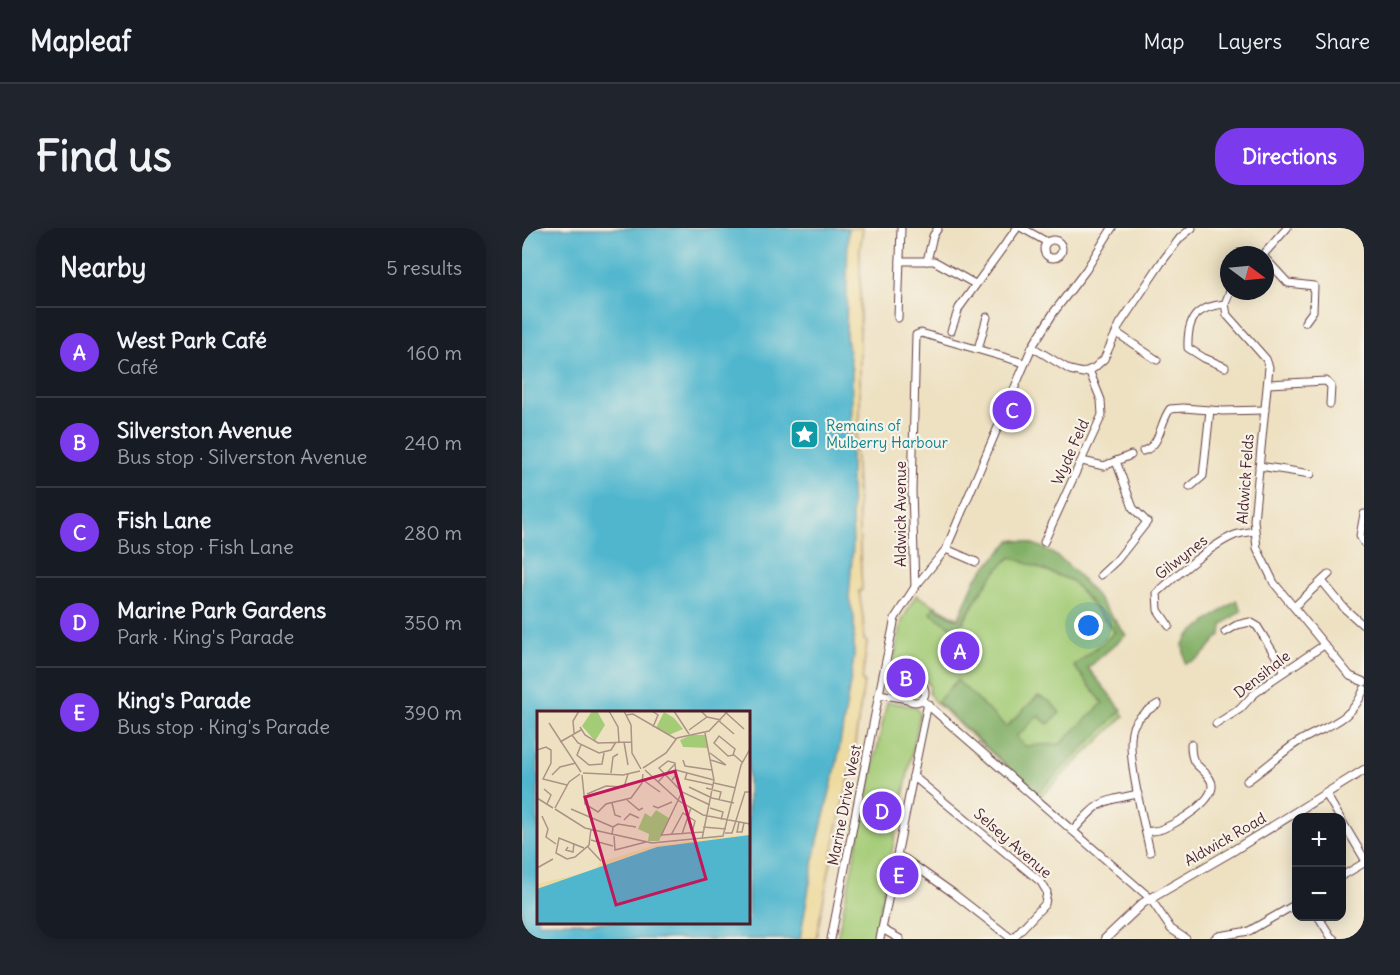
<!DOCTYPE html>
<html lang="en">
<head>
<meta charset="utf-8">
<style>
  body { margin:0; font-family:Delius,sans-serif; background:#20242c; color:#f1f3f6 }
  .controls { position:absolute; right:18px; bottom:18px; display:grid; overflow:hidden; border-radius:12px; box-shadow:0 3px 15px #0003 }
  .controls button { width:54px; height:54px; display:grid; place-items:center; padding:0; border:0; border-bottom:2px solid #363941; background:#171b24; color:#f1f3f6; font:30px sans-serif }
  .compass { position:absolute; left:698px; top:18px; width:54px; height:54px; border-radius:50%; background:#171b24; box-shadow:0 3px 15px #0003; rotate:106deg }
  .you { position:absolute; left:567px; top:398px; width:21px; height:21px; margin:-15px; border:4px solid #fff; border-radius:50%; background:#1a73e8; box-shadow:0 0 0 9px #1a73e833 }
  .badge { display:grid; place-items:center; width:39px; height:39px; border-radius:50%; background:#7c3aed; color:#fff; font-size:20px; font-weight:700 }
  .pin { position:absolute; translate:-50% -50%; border:3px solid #fff; box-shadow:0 2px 6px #0006 }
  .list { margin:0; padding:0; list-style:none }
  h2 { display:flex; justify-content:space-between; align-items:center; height:78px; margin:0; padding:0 24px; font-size:26px }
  h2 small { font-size:20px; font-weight:400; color:#9ea1a6 }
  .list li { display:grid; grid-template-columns:39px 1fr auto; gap:18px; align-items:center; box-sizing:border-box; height:90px; padding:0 24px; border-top:2px solid #363941 }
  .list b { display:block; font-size:22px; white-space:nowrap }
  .list p { margin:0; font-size:20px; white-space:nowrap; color:#9ea1a6 }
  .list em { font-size:20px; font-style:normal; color:#9ea1a6 }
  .map { position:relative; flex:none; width:842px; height:711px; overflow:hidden; border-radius:24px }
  header { display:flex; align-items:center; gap:36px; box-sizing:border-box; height:84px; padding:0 30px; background:#171b24; border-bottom:2px solid #363941 }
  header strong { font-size:28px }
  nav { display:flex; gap:33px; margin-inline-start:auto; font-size:21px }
  .intro { display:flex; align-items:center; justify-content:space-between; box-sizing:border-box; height:144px; padding:0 36px }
  h1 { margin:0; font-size:42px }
  .button { padding:15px 27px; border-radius:24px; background:#7c3aed; color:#fff; font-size:21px; font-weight:700 }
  main { display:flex; gap:36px; padding:0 36px }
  aside { flex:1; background:#171b24; border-radius:24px; box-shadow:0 3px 15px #0003 }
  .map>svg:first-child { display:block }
</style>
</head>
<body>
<header>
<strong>Mapleaf</strong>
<nav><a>Map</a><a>Layers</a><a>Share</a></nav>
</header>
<div class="intro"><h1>Find us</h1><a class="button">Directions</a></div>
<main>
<aside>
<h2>Nearby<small>5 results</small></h2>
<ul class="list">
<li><span class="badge">A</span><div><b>West Park Café</b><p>Café</p></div><em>160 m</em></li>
<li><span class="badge">B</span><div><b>Silverston Avenue</b><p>Bus stop · Silverston Avenue</p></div><em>240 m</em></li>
<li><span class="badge">C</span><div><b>Fish Lane</b><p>Bus stop · Fish Lane</p></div><em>280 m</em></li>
<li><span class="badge">D</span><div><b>Marine Park Gardens</b><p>Park · King's Parade</p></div><em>350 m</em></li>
<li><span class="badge">E</span><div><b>King's Parade</b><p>Bus stop · King's Parade</p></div><em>390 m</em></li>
</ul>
</aside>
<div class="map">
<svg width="842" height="711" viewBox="0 0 842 711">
  <rect width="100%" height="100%" fill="#f7f3e8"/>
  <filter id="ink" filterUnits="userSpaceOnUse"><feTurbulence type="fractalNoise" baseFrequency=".0167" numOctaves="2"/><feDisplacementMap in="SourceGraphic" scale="12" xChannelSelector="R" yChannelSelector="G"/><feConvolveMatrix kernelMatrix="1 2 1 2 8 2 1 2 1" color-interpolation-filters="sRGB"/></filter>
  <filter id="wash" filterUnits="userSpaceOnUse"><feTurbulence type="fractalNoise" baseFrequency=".008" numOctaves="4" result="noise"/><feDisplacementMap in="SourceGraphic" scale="24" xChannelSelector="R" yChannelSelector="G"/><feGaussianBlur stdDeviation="1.35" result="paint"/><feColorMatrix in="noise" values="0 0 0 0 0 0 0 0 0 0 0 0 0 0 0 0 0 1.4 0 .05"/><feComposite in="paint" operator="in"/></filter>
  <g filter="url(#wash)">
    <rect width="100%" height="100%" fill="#eee1c2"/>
    <g fill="#a4cc77" stroke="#777651" stroke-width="1.5">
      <path d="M481,321L554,348L600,405L562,438L602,488L518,569L411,472L407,465L408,458L400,448L394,450L372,445L370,440L380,393L394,367L442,394Z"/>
      <path d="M365,474L394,479L398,486L352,711H315Z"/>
    </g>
    <g fill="#83b068" stroke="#66684a" stroke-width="1.5">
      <path d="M489,312C541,313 575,370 604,407L566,440L600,482L515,565L415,474L435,452L484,499L516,468L529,474L538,485L526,496L516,488L494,509L503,518L538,516L581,475L552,438L593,404L550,353L489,329C465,348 455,373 438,397L429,399L408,385L412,379L436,392L454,350Z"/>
      <path d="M714,372L720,382L700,397L699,407C685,419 682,432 663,435L661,416L667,407Z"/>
    </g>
    <path fill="#eeda9e" stroke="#9c7c64" stroke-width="1.5" d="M285,0H341L338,22V188L333,217L340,362L337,363L341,390L342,412L345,414L340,453L342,454L328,548L316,596L294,711H225L231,675Z"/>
    <path fill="#4fb6ce" stroke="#4c6a7c" stroke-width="1.5" fill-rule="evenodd" d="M0,0H326L324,108L330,143L329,257L331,317L327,371L332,389V430L315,534L293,625L278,711H0ZM16,484H226V694H16Z"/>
  </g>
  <g filter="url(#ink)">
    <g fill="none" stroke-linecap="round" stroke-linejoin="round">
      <defs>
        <g id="minor">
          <path d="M500,0L525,14"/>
          <circle cx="531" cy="21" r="9"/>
          <path d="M741,27L765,0"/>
          <path d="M743,30L766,55L792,58L791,83L783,94"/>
          <path d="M378,33H412L453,56"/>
          <path d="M405,33L411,8L416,0"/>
          <path d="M708,63L703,76L705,87L744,131L747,139L732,292L735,320L752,355L828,448L842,454"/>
          <path d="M376,90L379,0"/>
          <path d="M429,103L437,80L495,0"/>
          <path d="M595,105L635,132"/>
          <path d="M510,119L548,142L561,145L572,140L582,131L598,96L639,35L658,10L670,0"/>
          <path d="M456,121L465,89"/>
          <path d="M703,139L682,130L666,120C665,90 674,79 703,76"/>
          <path d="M746,156L804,153L809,158L808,176"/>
          <path d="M621,223C639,218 637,196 648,181L661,180L701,183L743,182"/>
          <path d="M560,233L582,238L609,227"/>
          <path d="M737,238L789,246"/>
          <path d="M668,259L681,248L688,182"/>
          <path d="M842,286L838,308L842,315"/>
          <path d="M522,314L580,187L579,172L567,142"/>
          <path d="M424,321L454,334"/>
          <path d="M579,347L595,332L625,294L611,280L594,233"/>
          <path d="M800,353L823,381L842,398"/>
          <path d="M393,359L390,263L394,107L399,105L499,134"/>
          <path d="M772,379L807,346"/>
          <path d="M647,398L636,382L635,365C654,347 691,316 713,307C719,305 726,304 732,303"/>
          <path d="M703,404L715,397L728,394L735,398L763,443"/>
          <path d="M361,447L388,455"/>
          <circle cx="393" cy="464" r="10"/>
          <path d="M357,466L386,471"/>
          <path d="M400,472L628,670L649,701L664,711"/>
          <path d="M694,496L718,481L731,467L750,452L802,417"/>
          <path d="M391,548L519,654L525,664L523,676L490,711"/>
          <path d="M725,553C741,542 755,529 770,518C798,498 829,497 842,461"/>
          <path d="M804,566L818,590"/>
          <path d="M820,593L842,630"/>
          <path d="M551,603C577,573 577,574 616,566"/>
          <path d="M624,604C628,603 633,603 637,602C653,597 700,570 688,551C678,535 669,541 669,516"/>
          <path d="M628,624C623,599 601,517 612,497C617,487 628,481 636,476"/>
          <path d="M375,627L383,631L431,665L490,711"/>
          <path d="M820,648L842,635"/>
          <path d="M796,688L809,709L812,711"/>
          <path d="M360,701L378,711"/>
          <path d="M309,711L357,466L373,390L393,359L424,321L510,119L532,84L564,42L590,0"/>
          <path d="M358,711L405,480L407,476"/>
          <path d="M692,711L697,708L727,703L774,676"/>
        </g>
        <path id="major" d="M583,711L621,675L709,624L842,542"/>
      </defs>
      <use href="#minor" stroke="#633c42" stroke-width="9"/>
      <use href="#major" stroke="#633c42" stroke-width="10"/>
      <use href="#minor" stroke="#fff" stroke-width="7"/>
      <use href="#major" stroke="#fff" stroke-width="8"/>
    </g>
  </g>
  <defs>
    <symbol id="sight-square" viewBox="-11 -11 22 22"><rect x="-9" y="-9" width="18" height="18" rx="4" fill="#0f9aa8" stroke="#f7f3e8"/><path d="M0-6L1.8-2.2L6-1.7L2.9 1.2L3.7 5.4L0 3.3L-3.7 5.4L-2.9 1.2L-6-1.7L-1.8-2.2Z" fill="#fff"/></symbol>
  </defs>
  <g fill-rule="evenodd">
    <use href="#sight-square" x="266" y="190" width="33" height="33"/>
  </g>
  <g text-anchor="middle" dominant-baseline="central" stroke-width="4.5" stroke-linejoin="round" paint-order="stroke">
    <g font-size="15" fill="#0d838f" stroke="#f7f3e8" text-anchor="start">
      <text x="304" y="197">Remains of<tspan x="304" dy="17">Mulberry Harbour</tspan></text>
    </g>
    <g font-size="15" fill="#4a1f2b" stroke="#f7f3e8">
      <text transform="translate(548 224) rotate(-66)">Wyde Feld</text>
      <text transform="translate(723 251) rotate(-86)">Aldwick Felds</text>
      <text transform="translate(378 286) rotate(-90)">Aldwick Avenue</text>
      <text transform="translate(659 329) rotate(-38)">Gilwynes</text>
      <text transform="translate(740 446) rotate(-38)">Densihale</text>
      <text transform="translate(322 577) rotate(-79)">Marine Drive West</text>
      <text transform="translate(703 611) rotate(-30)">Aldwick Road</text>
      <text transform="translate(491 615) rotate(41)">Selsey Avenue</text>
    </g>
  </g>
  <g transform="translate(15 483)">
    <rect width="213" height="213" fill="#eee1c2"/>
    <path d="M55,0H60L68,14L58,30L45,15ZM127,1L137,7L146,18L132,24L119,17ZM154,24H168L171,37L146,36L143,29ZM119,99L132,107L122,130H111L112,123L101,118L108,102L114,106Z" fill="#a4cc77"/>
    <path d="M213,123V132L0,180V173L58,159L63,151L119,134Z" fill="#eeda9e"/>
    <path d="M213,124V213H0V178L120,136Z" fill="#4fb6ce"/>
    <path fill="none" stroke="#ac9386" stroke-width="1.5" d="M72,0L81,16L82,31M87,0L94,14L95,42L104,58M115,0L121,4L116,16M137,0L152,23M164,0L170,6L184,9M187,0L207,18M89,4L96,3L139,28M182,10L197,23M12,12L44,61M43,16L48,24L61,32L94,31M152,19L170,6M37,22L36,10L42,0M35,24L41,32L62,42L74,39L79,31M23,31L44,19M87,31L91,54M44,34L40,44L52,54L65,53L67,42M0,39L9,36L14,39V52L6,68L30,74M173,42L189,54L174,49M196,44L198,38L182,25L177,32L191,45L197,44L205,51M146,49L148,55L175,59M106,57L129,42L140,27L172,20L191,0M108,59L142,90L166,104L213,113M139,59L177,69M46,62L86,64L103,60M74,62L76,46L81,43M150,62L148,68L176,74M15,64L23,56L39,52M45,64L48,93L61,101L69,93L94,87L105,72L106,63M106,69L123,81M135,69L139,64L138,52L131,50L122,57L145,81L173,94M121,71L138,53M177,72L199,77M69,75L87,76L91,63M152,76L175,87M169,77L184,81L182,89M7,78L14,84L10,93M50,83L69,75M0,87L16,97M175,87L197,92M90,89L102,99L106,97M75,92L78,104L84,106M116,95L121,97L135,91M18,97L32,71L43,63M173,97L186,101L184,109M18,98L48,117L115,132L186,125L204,54L213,38M34,98L76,116L75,124M5,105L11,118L9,126L19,133M87,109L93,103L102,107M202,111L200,121H205L207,112M76,116L81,113L99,116M166,116L189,118M188,122H195L208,81H213M145,123L154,97M125,124L166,121M134,124L146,102L158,110L155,122M77,125L78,139L109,131M124,125L145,81M165,128L177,69L168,22M54,129L76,135M31,136L29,139L36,141L37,132M51,136L64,150M47,137L22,127L19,142L30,148L38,146L52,134L54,118M0,157L16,148"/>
    <path fill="#c2185b" fill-opacity="0.15" stroke="#c2185b" stroke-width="3" d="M138,60L169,168L79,194L48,86Z"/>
    <rect width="213" height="213" fill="none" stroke="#4a1f2b" stroke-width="3"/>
  </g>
</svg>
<div class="controls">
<button>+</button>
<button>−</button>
</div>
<svg class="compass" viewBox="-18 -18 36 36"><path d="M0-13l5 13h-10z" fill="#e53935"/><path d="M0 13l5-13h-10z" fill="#9ea1a6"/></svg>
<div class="you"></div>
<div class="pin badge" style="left:438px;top:423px">A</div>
<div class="pin badge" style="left:384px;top:450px">B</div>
<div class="pin badge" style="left:490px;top:182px">C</div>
<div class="pin badge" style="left:360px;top:583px">D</div>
<div class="pin badge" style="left:377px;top:647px">E</div>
</div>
</main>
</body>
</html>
